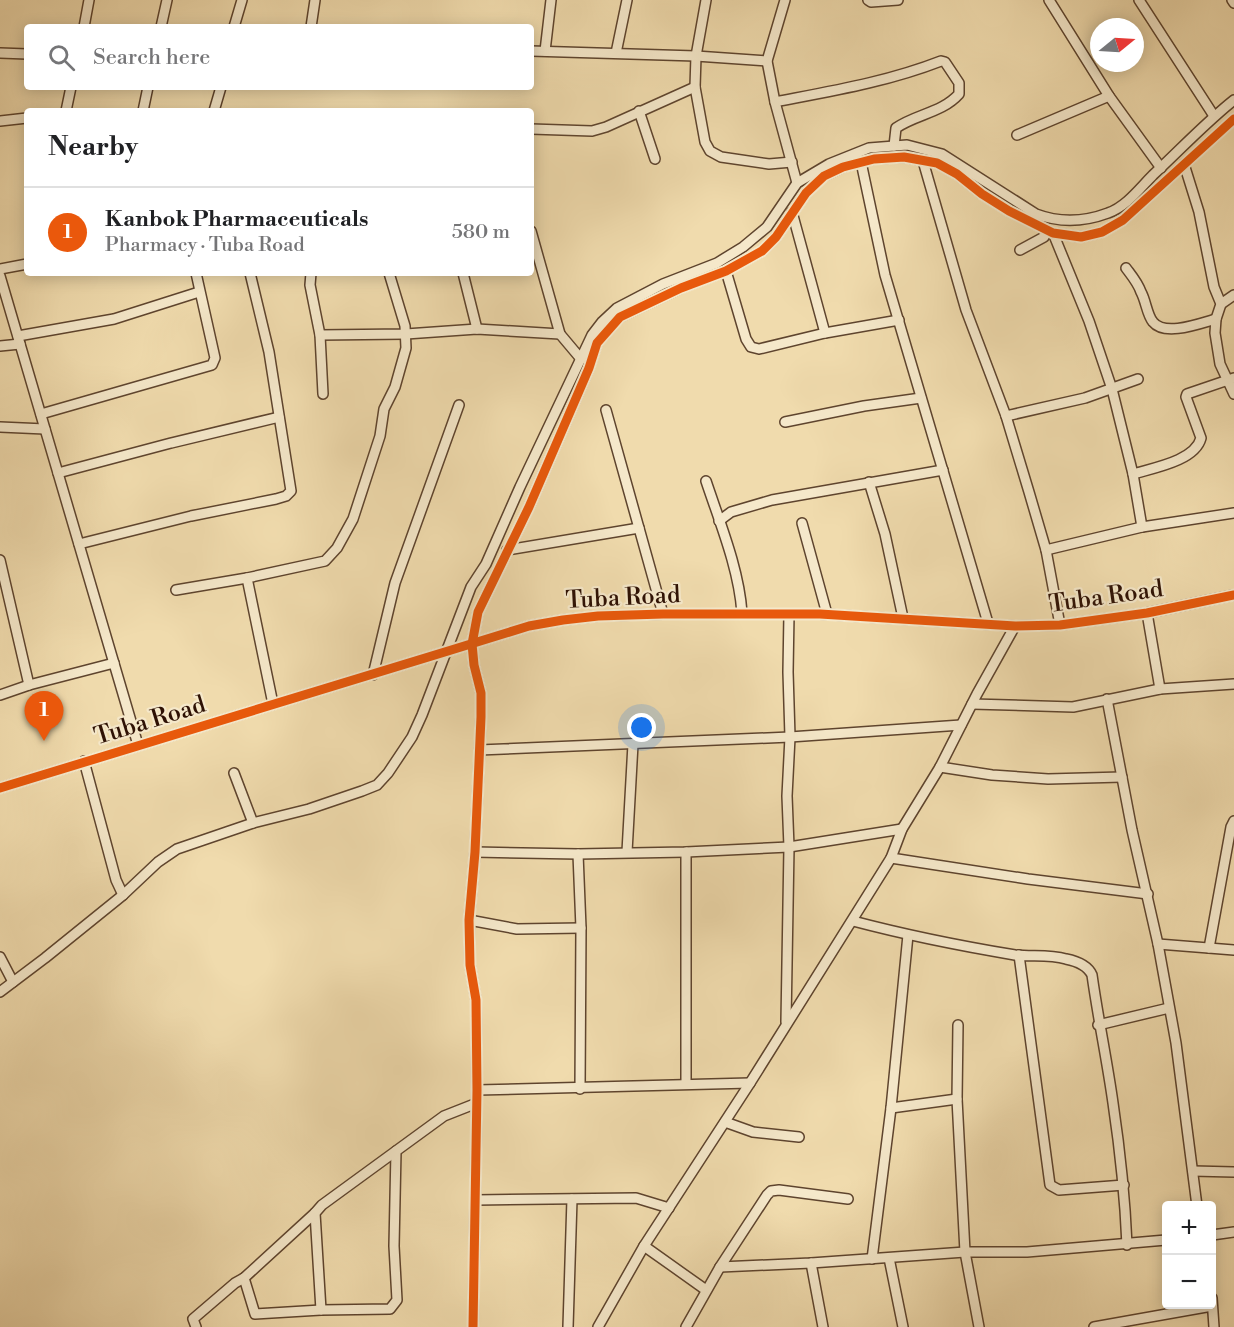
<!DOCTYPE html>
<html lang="en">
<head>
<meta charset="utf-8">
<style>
  body { margin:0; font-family:"Libre Bodoni",serif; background:#f6f6f6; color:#202124 }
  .controls { position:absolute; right:18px; bottom:18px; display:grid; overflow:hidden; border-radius:6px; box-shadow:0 3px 15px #0003 }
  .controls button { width:54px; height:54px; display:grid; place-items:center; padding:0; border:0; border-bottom:2px solid #e0e0e0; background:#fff; color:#202124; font:30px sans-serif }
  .compass { position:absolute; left:1090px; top:18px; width:54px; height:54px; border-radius:50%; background:#fff; box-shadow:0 3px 15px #0003; rotate:72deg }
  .you { position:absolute; left:642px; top:728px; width:21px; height:21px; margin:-15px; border:4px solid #fff; border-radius:50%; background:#1a73e8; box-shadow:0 0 0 9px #1a73e833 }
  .badge { display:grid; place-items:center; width:39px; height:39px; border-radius:50%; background:#ea580c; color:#fff; font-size:20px; font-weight:700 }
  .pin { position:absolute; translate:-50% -50px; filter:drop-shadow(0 2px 3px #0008) }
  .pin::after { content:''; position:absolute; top:32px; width:21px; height:18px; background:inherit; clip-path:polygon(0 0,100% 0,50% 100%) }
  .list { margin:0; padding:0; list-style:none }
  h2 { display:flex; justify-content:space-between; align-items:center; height:78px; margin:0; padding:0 24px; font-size:26px }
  h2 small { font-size:20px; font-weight:400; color:#757577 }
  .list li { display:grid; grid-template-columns:39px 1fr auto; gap:18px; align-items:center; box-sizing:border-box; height:90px; padding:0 24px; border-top:2px solid #e0e0e0 }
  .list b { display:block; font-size:22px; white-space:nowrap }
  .list p { margin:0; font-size:20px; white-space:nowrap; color:#757577 }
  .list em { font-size:20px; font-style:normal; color:#757577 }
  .icon { flex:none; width:33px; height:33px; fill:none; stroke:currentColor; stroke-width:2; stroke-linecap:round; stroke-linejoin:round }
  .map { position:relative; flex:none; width:1234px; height:1327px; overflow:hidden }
  .search { position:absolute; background:#fff; box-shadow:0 3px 15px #0003; left:24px; top:24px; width:510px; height:66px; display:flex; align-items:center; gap:15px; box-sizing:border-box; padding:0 21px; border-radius:6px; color:#757577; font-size:22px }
  .panel { position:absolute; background:#fff; box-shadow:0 3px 15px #0003; left:24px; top:108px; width:510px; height:168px; border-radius:6px }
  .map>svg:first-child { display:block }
</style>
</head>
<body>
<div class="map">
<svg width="1234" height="1327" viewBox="0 0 1234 1327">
  <rect width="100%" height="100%" fill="#f0dbad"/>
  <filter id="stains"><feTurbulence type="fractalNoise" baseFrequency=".00333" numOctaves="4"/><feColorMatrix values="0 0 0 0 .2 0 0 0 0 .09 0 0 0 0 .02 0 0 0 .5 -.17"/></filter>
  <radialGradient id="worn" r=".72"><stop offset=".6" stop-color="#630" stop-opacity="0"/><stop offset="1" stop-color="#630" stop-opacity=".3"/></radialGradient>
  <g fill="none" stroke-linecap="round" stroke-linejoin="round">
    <defs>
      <g id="minor">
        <path d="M706,0L696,56L695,87L705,142L710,151L721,157L769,164L792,162"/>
        <path d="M785,0L767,61L775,102L797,183"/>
        <path d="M868,0L871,2L898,0"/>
        <path d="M1049,0L1109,96L1161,168"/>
        <path d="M1139,0L1214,116"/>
        <path d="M1232,0L1234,3"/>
        <path d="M84,27L89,0"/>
        <path d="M161,27L167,0"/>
        <path d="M234,27L242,0"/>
        <path d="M311,27L315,0"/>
        <path d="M531,51L696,56L767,61"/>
        <path d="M545,51L551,0"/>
        <path d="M0,53L27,54"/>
        <path d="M616,53L627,0"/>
        <path d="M775,102C832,91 887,82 941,61L945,62L959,83V94C942,113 916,114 896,128L894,146"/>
        <path d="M66,111L71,87"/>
        <path d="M143,111L148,87"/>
        <path d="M214,111L221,87"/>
        <path d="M639,111L655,159"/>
        <path d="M0,121L27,118"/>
        <path d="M531,129L592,131L606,127L695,87"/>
        <path d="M1017,135L1109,96"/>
        <path d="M923,161L966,310L1006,416L1029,492L1046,550L1060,625"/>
        <path d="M861,162L885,275L988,623"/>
        <path d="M1184,164L1199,212L1214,287L1221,304L1216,319L1215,333L1220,364L1234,394"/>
        <path d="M792,212L825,333"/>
        <path d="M531,231L560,334L581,359"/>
        <path d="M1053,233L1089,321L1112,389L1133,474L1142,527"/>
        <path d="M1020,250L1044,237L1047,231"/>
        <path d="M1126,268C1132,276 1138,283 1141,292C1146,301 1147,315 1153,322C1165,337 1201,323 1216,319"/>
        <path d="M0,269L27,264"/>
        <path d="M726,271L746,339L751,347L759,349L825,333L899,320"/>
        <path d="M311,273L310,285L320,335L323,394"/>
        <path d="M463,273L477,329"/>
        <path d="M0,276L138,745"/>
        <path d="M1221,304L1234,295"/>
        <path d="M320,335L406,334L477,329L560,334"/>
        <path d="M18,336L114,319L199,292"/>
        <path d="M0,346L20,344"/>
        <path d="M606,410L663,614"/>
        <path d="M41,414L212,365L215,358L196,273"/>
        <path d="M1006,416L1085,398L1138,379"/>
        <path d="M785,422L864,406L921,398"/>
        <path d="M0,427L45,429"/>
        <path d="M58,473L171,443L279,417"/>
        <path d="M1133,474C1153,468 1195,461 1201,438L1186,397L1187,394L1234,378"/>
        <path d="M706,481C720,523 739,569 742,613"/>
        <path d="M869,482L885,534L903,618"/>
        <path d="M719,521L731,512L772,500L943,470"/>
        <path d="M802,523L827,614"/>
        <path d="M79,544L191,516L276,499L286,496L291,491L269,352L250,273"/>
        <path d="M507,550L639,528"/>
        <path d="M1046,550L1142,527L1234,513"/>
        <path d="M0,560L29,685"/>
        <path d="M176,590L247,578"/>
        <path d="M1147,613L1160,689"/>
        <path d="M373,675L395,583L459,405"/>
        <path d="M0,695L29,685L114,663"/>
        <path d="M1107,699L1132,830L1158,944L1176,1043L1197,1206"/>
        <path d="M273,704L247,578L325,561L337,548L353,519L380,436L384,409L395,387L406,348L405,326L389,273"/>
        <path d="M972,704L1073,707L1160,689L1234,684"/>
        <path d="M479,750L790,737L961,725"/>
        <path d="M84,761L116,880L123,895"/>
        <path d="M940,767L992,775L1048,779L1122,777"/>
        <path d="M234,773L253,823"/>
        <path d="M0,788L448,651L529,626L563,620L598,616L663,614H820L1015,626L1060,625L1147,613L1234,595"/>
        <path d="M475,852L578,854L686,852L789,847L902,829"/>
        <path d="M627,852L633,744"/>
        <path d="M686,852V1084"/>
        <path d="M578,854L581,928L580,1089"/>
        <path d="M891,858L1028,879L1148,894"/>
        <path d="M469,920L517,929L581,928"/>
        <path d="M853,921C906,935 961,946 1015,955C1032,957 1049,954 1066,959C1076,961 1088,966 1092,975C1098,1018 1107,1060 1113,1103C1120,1150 1125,1197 1127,1245"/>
        <path d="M1158,944L1234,950"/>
        <path d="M1209,948L1231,827L1234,821"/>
        <path d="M1019,955L1050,1185L1059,1190L1124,1185"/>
        <path d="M0,957L13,982"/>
        <path d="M0,992L45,958L123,895L158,862L177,849L253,823L309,809L362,791L377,785L388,773L412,737L422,715L471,587L486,564L520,487L592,335L602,322L617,308L663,284L717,263L743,247L767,227L797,183L829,164L869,148L907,145L942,154L1036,214C1060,223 1084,222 1108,213C1126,207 1140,188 1153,175C1180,150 1205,123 1234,100"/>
        <path d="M786,1022L789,847L787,796L790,737L788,672L789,614"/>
        <path d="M958,1025L957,1099L965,1252L979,1327"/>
        <path d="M1098,1025L1169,1008"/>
        <path d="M477,1090L750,1083"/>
        <path d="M891,1108L957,1099"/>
        <path d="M725,1122L753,1132L799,1137"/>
        <path d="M1193,1171L1234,1172"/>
        <path d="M476,1200L636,1198L669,1208"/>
        <path d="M1212,1235L1234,1232"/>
        <path d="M644,1246L706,1290"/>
        <path d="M889,1258L903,1327"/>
        <path d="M872,1259L891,1108L908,935"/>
        <path d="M811,1263L823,1327"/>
        <path d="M720,1267L811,1263L965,1252H1027L1166,1240"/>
        <path d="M244,1278L255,1314L321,1310L390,1309L397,1300L394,1246L396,1151L444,1116L477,1103"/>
        <path d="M1212,1298L1214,1327"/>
        <path d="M321,1310L315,1213L322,1205L396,1151"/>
        <path d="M196,1327L193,1319L235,1283L244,1278L315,1213"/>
        <path d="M473,1327L477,1090L476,1000L470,965L469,920L475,852L481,717V693L474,665L472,644L478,612L529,507L589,368L597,343L620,317L681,288L726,271L762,251L776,237L806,193L824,176L843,167L874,159L904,157L937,163L957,174L982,194L1009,211L1053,233L1081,237L1102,232L1123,220L1234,119"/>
        <path d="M568,1327L572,1199"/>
        <path d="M598,1327L644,1246L750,1083L891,858L902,829L940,767L977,694L1015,626"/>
        <path d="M686,1327L720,1267L767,1195L771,1191L779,1190L848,1199"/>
        <path d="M1094,1327L1212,1306"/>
      </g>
    </defs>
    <use href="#minor" stroke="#5e442e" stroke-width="12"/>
    <use href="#minor" stroke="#f5e8ca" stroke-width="9"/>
    <defs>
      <g id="cycleway">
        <path d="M0,788L448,651L529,626L563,620L598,616L663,614H820L1015,626L1060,625L1147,613L1234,595"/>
        <path d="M473,1327L477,1090L476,1000L470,965L469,920L475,852L481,717V693L474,665L472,644L478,612L529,507L589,368L597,343L620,317L681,288L726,271L762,251L776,237L806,193L824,176L843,167L874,159L904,157L937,163L957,174L982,194L1009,211L1053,233L1081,237L1102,232L1123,220L1234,119"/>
      </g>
    </defs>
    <use href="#cycleway" stroke="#f5e8ca" stroke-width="13"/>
    <use href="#cycleway" stroke="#e8590c" stroke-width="9"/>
  </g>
  <g text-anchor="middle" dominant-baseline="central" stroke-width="4.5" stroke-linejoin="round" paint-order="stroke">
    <g font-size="24" fill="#2e1104" stroke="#f5e8ca">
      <text transform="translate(1106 597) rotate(-8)">Tuba Road</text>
      <text transform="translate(623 598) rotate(-3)">Tuba Road</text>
      <text transform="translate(150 721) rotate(-17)">Tuba Road</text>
    </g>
  </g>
  <rect width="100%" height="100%" filter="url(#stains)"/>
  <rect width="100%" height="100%" fill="url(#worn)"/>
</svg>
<div class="controls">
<button>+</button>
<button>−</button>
</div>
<svg class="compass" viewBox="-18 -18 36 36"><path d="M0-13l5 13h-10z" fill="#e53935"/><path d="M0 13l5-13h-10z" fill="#757577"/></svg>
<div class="you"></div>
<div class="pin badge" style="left:44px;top:741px">1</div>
<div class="search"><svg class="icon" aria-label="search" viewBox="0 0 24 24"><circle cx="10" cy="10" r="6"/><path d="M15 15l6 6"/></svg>Search here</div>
<section class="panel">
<h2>Nearby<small></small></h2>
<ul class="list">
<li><span class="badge">1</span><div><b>Kanbok Pharmaceuticals</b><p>Pharmacy · Tuba Road</p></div><em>580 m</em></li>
</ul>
</section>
</div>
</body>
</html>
